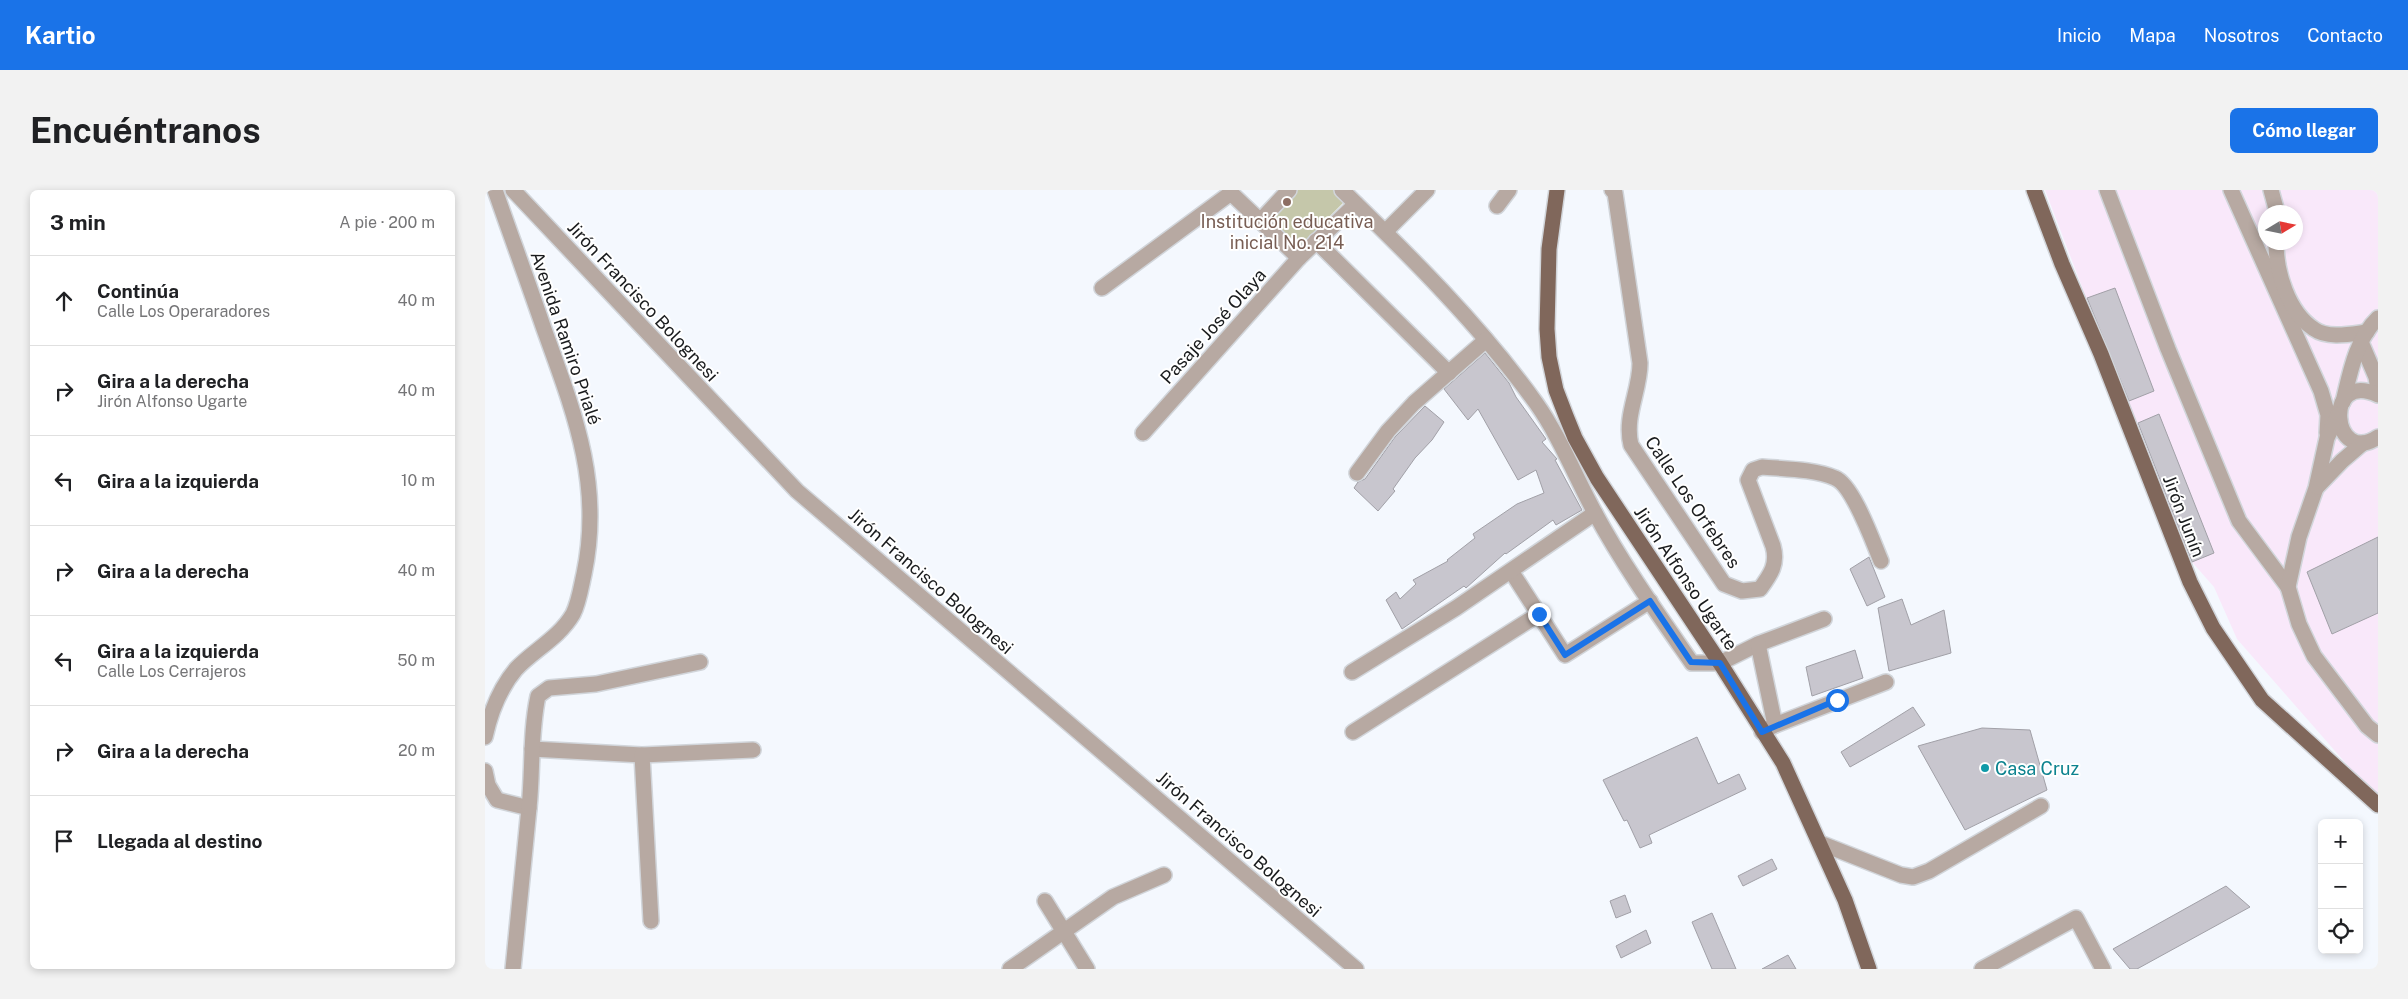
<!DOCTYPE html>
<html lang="es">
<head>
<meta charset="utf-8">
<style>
  body { margin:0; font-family:"Public Sans",sans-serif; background:#f2f2f2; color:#202124 }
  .controls { position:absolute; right:15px; bottom:15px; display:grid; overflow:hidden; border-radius:8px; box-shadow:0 2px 8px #0003 }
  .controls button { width:45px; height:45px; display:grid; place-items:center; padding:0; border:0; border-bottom:1px solid #e0e0e0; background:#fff; color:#202124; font:25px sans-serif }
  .compass { position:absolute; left:1773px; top:15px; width:45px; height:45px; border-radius:50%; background:#fff; box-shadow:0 2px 8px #0003; rotate:80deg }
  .stop { position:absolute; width:15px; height:15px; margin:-11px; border:4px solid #1a73e8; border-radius:50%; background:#fff }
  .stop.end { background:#1a73e8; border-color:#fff; box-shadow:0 1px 5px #0008 }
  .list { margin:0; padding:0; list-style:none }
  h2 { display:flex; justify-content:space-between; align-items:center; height:65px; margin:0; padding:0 20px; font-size:21px }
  h2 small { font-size:16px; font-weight:400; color:#757577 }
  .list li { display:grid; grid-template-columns:32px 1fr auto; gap:15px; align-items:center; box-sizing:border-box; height:90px; padding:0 20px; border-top:1px solid #e0e0e0 }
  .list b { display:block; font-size:19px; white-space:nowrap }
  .list p { margin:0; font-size:16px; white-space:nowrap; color:#757577 }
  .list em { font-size:16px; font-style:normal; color:#757577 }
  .icon { flex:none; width:28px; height:28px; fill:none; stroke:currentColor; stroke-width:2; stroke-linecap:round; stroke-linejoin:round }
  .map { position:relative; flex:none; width:1893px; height:779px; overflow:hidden; border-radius:8px }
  header { display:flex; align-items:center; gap:30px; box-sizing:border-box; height:70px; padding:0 25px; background:#1a73e8; color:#fff }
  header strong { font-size:24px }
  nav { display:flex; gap:28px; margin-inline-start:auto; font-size:18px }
  .intro { display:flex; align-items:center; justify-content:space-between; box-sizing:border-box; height:120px; padding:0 30px }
  h1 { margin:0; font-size:35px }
  .button { padding:12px 22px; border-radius:8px; background:#1a73e8; color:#fff; font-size:18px; font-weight:700 }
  main { display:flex; gap:30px; padding:0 30px }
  aside { flex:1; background:#fff; border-radius:8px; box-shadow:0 2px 8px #0003 }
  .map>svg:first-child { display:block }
</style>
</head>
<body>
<header>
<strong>Kartio</strong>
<nav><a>Inicio</a><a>Mapa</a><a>Nosotros</a><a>Contacto</a></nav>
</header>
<div class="intro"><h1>Encuéntranos</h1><a class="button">Cómo llegar</a></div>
<main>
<aside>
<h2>3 min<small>A pie · 200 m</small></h2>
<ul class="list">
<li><svg class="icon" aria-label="ahead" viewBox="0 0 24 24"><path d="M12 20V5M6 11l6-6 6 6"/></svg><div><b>Continúa</b><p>Calle Los Operaradores</p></div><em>40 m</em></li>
<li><svg class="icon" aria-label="right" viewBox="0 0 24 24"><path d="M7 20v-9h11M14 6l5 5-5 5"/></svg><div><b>Gira a la derecha</b><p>Jirón Alfonso Ugarte</p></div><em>40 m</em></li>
<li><svg class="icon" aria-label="left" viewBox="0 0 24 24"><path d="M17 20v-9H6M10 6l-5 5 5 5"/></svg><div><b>Gira a la izquierda</b></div><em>10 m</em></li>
<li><svg class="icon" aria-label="right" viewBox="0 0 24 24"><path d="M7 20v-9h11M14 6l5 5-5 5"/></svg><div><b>Gira a la derecha</b></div><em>40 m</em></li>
<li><svg class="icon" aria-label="left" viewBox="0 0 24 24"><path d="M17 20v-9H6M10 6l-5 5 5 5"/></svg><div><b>Gira a la izquierda</b><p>Calle Los Cerrajeros</p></div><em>50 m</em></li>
<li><svg class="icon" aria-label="right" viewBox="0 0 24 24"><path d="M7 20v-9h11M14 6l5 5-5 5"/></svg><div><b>Gira a la derecha</b></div><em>20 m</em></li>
<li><svg class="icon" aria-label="arrive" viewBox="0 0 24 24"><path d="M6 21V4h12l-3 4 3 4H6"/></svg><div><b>Llegada al destino</b></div></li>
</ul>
</aside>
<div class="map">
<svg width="1893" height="779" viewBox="0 0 1893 779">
  <rect width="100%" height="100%" fill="#f4f8fe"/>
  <path fill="#f9e8fa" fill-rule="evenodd" d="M1560,0H1893V610L1752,449L1729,397L1707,372L1641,212ZM1780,22H1810V52H1780Z"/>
  <path fill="#c5c7aa" d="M811,0H850L860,11L812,59L782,28Z"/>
  <g fill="#c8c6ce" stroke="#a1a0a7">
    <path d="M1630,98L1669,201L1644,211L1602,108Z"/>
    <path d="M1000,163L1024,193L1031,207L1061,249L1057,252L1072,269L1070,270L1097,320L1071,335L1068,330L1021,364L1020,363L981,398L979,396L917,439L901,410L911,402L915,409L931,394L928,390L963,371L962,370L990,348L988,344L1032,314L1059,303L1051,280L1033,290L993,219L983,230L959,199Z"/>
    <path d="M940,216L959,232L947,250L930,268L908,299L910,301L893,321L869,298L873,292L880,289L910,247Z"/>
    <path d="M1674,224L1729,363L1707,372L1653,233Z"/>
    <path d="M1893,347V423L1847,444L1822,382Z"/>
    <path d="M1384,367L1400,407L1382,416L1365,379Z"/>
    <path d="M1417,409L1426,435L1459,420L1466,463L1404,481L1393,418Z"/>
    <path d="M1370,460L1378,488L1327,506L1321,477Z"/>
    <path d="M1428,517L1440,535L1365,577L1356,562Z"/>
    <path d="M1497,538L1545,540L1562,600L1480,640L1433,556Z"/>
    <path d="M1212,547L1233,594L1254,584L1261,599L1164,645L1167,653L1155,658L1142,630L1139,631L1118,590Z"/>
    <path d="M1287,669L1292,679L1258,696L1253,686Z"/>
    <path d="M1741,696L1765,717L1652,779H1645L1628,759Z"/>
    <path d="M1140,705L1146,722L1131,728L1125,711Z"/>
    <path d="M1227,723L1251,779H1227L1207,732Z"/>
    <path d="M1161,740L1166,753L1136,768L1131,756Z"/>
    <path d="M1303,765L1311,779H1277Z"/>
  </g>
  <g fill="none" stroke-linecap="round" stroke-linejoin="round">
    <defs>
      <g id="minor">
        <path d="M28,0L312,301L871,779"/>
        <path d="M857,0C925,66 995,135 1051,213C1075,247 1090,286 1110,323C1138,375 1173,424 1207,473H1235L1273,454L1339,429"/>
        <path d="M1127,0L1130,3L1155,173C1155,201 1139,226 1146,255L1239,394L1257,401L1275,399C1286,384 1293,374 1288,356L1263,290L1268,280L1277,277C1299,279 1330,279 1350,288C1368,295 1388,352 1396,371"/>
        <path d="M1622,0L1683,159L1754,331L1803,397"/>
        <path d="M1746,0L1836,201L1843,225L1842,243"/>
        <path d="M1786,0L1792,22"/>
        <path d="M1012,16L1024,0"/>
        <path d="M776,30L804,0"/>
        <path d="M901,41L942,0"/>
        <path d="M831,51L964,183"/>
        <path d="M1791,52C1791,82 1803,122 1829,139C1843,149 1866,144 1882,142"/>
        <path d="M617,98L746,3L814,68"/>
        <path d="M1876,152L1891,187L1893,200"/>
        <path d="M1893,205C1837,179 1847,278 1893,247"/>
        <path d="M1858,212C1865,183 1871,149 1893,128"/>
        <path d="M1853,225L1842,248L1831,298L1814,347L1803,397L1814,434L1829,466L1882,536L1893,545"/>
        <path d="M658,243L814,68L871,14"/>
        <path d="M872,283L903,241L929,213L1001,150"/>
        <path d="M1832,297L1857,271L1878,253"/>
        <path d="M1026,381L1080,465L1165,411"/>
        <path d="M1273,454L1290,535"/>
        <path d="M867,482L971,418L1110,323"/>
        <path d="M868,542L1054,424"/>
        <path d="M1277,542L1290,535L1401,492"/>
        <path d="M0,547C5,524 15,498 31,479C49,460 74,448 88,424C94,412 96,397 99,384C118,294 89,222 59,139C43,92 26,46 10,0"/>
        <path d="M47,559L157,565L268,560"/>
        <path d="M157,565L166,731"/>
        <path d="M0,581L3,595L12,610L44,618L28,779"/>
        <path d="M44,618C48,581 45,543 53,506L64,498L111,494L215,472"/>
        <path d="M1335,653L1416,685L1428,687L1444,681L1556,616"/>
        <path d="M560,711L602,779"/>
        <path d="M525,779L628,707L679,685"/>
        <path d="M1497,779L1591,728L1618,779"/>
      </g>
      <g id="major">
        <path d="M1072,0L1064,59L1062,139L1064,167L1071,200L1081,226L1090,248L1112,288L1235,473L1298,573L1360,710L1384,779"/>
        <path d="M1549,0L1577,74L1616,164L1705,392L1728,438L1777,510L1893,615"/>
      </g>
    </defs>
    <use href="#minor" stroke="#d1d5da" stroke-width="18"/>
    <use href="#major" stroke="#d1d5da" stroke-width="18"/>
    <use href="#minor" stroke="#b7a9a2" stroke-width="15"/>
    <use href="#major" stroke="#80675b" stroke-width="15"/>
  </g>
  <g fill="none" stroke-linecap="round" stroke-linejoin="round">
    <path stroke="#1a73e8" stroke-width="6" d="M1054,424L1080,465L1165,411L1206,472L1235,473L1277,542L1352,510"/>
  </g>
  <circle fill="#8d6e63" stroke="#fff" stroke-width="2" cx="802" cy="12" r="5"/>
  <circle fill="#0f9aa8" stroke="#fff" stroke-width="2" cx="1500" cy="578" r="5"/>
  <g text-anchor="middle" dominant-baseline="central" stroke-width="4" stroke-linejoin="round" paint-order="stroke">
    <g font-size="18" fill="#785e54" stroke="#fff">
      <text x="802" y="31">Institución educativa<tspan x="802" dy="21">inicial No. 214</tspan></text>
    </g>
    <g font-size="18" fill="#191b1d" stroke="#fff">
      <text transform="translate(158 111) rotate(47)">Jirón Francisco Bolognesi</text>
      <text transform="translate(728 136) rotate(-48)">Pasaje José Olaya</text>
      <text transform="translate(81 148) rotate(71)">Avenida Ramiro Prialé</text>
      <text transform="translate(1208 312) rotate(56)">Calle Los Orfebres</text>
      <text transform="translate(1699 326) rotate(69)">Jirón Junín</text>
      <text transform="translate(1201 388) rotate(56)">Jirón Alfonso Ugarte</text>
      <text transform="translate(446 391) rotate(41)">Jirón Francisco Bolognesi</text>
      <text transform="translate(754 654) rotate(41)">Jirón Francisco Bolognesi</text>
    </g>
    <g font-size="18" fill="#0d838f" stroke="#fff" text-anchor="start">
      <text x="1510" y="578">Casa Cruz</text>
    </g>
  </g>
</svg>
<div class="controls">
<button>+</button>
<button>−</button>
<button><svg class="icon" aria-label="locate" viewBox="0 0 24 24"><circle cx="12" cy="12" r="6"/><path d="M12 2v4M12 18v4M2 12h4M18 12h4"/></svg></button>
</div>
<svg class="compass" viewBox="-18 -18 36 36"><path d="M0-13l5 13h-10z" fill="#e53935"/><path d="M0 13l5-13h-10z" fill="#757577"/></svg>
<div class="stop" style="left:1352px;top:510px"></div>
<div class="stop end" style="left:1054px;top:424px"></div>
</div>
</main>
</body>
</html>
